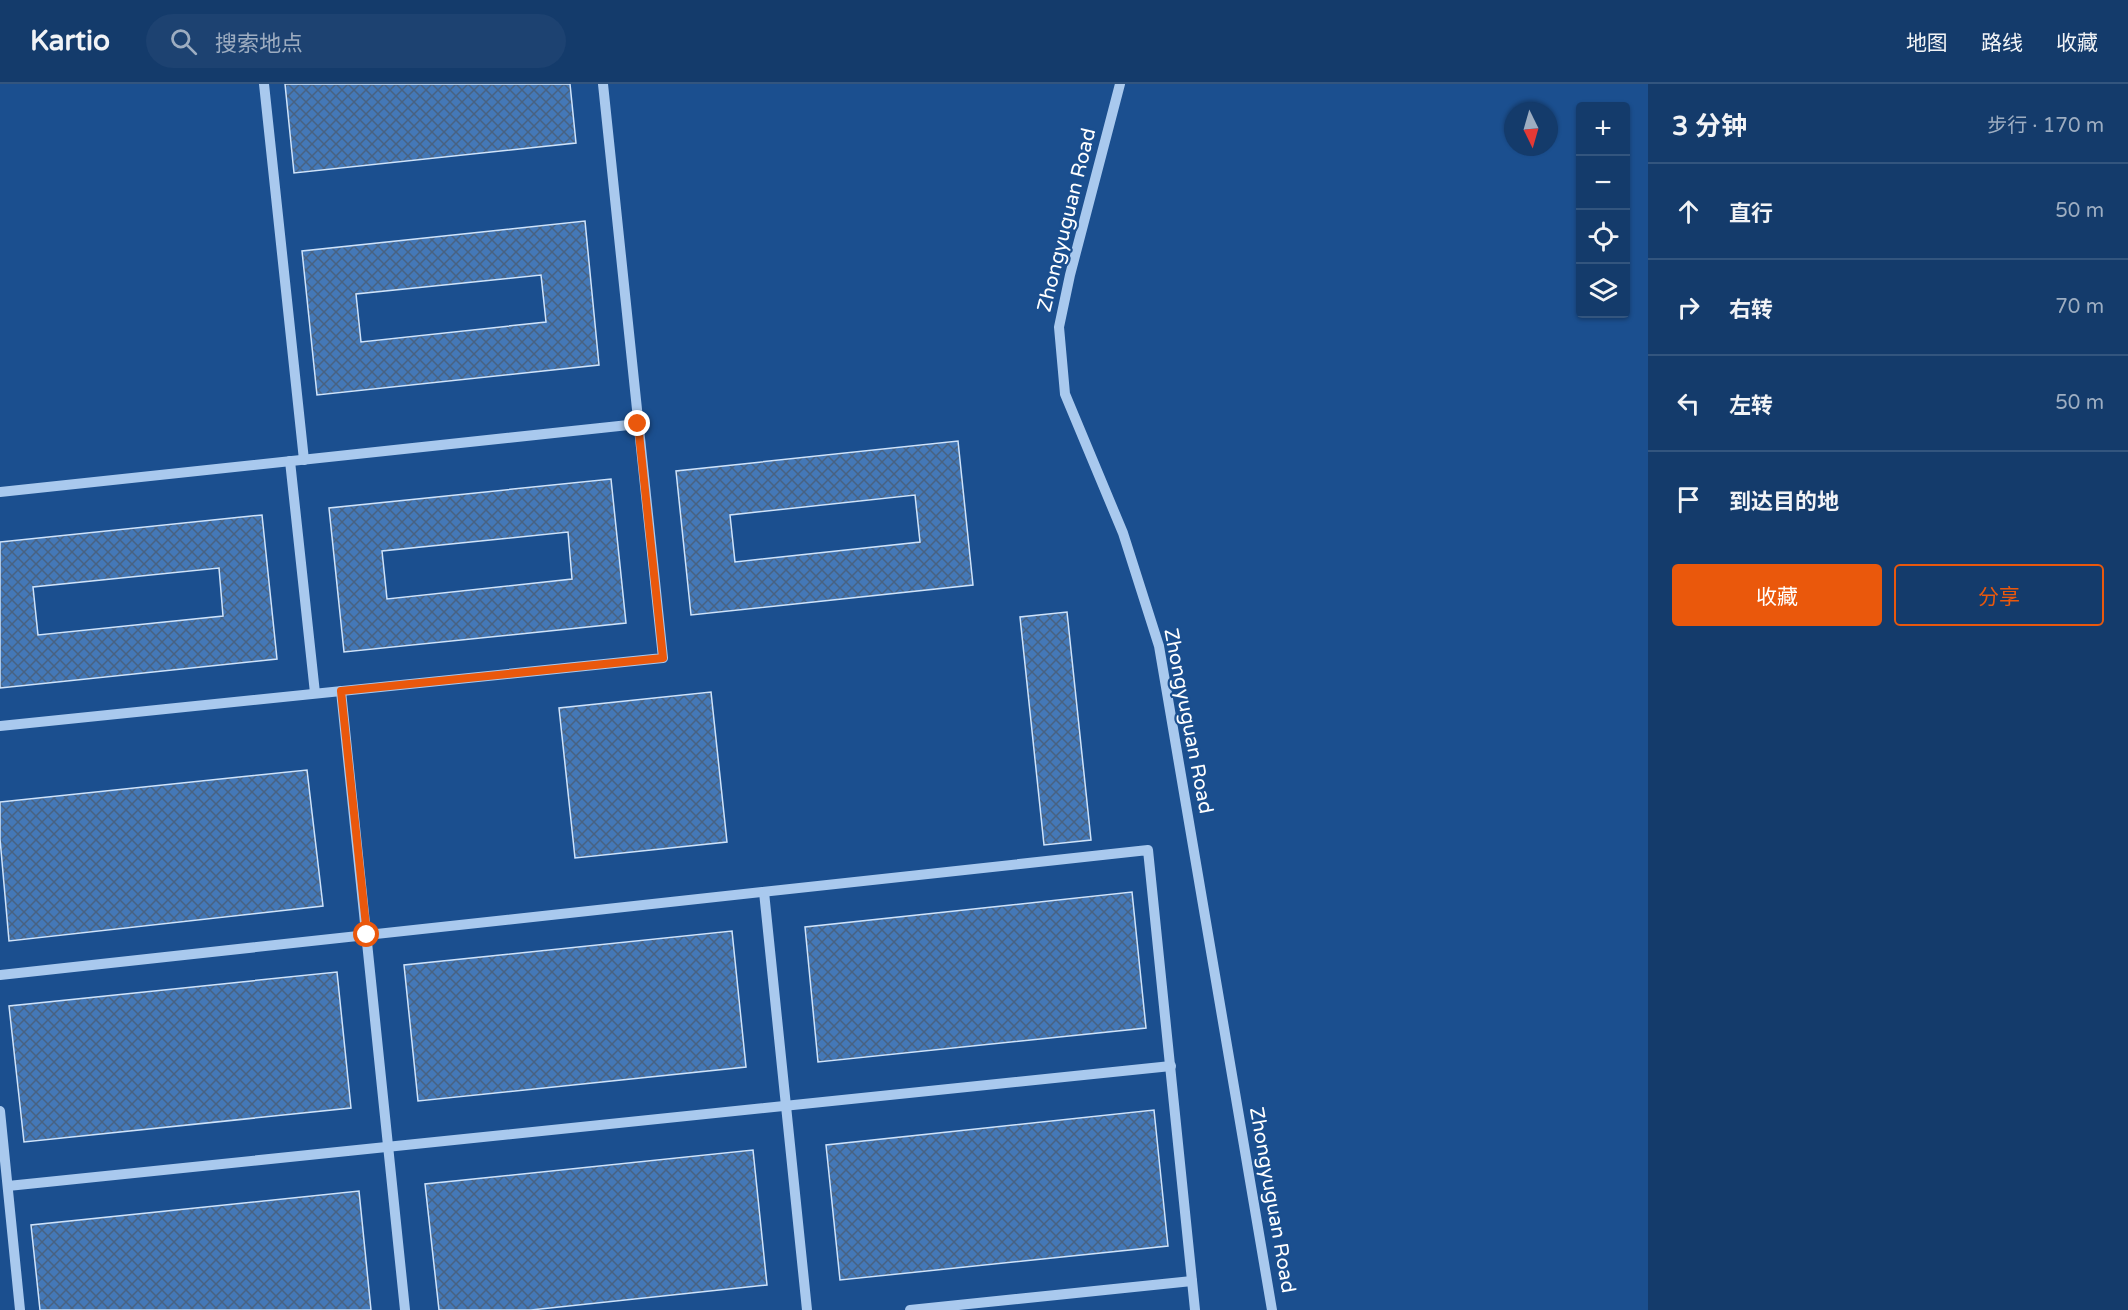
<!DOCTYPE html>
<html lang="zh">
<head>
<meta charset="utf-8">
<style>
  body { margin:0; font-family:"Varela Round","Noto Sans SC",sans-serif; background:#1d4271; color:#f1f3f6 }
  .controls { position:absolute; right:18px; top:18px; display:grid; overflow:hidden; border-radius:6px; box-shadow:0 2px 4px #0004 }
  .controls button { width:54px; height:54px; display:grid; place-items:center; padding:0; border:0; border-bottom:2px solid #33557e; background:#143b6b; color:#f1f3f6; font:30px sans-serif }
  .compass { position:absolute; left:1504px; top:18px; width:54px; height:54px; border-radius:50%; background:#143b6b; box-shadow:0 2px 4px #0004; rotate:175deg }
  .stop { position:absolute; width:18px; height:18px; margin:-14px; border:4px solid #ea580c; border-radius:50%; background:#fff }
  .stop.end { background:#ea580c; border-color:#fff; box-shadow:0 2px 6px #0008 }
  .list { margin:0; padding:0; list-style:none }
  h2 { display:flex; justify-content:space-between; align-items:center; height:78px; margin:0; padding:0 24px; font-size:26px }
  h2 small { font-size:20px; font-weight:400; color:#9dadc1 }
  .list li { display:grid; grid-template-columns:39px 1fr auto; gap:18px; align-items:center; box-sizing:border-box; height:96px; padding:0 24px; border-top:2px solid #33557e }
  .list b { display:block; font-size:22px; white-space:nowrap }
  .list em { font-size:20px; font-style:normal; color:#9dadc1 }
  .actions { display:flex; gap:12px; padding:18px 24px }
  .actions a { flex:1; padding:14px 0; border:2px solid #ea580c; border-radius:6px; text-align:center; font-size:21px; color:#ea580c }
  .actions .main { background:#ea580c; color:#fff }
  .icon { flex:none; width:33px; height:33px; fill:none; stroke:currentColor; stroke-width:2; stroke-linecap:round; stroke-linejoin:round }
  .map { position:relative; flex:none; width:1648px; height:1226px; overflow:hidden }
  header { display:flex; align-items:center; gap:36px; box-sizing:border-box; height:84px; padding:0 30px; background:#143b6b; border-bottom:2px solid #33557e }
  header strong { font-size:28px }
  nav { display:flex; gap:33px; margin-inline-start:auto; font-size:21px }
  .search { width:420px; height:54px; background:#1d4271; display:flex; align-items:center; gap:15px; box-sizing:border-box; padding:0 21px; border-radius:33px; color:#9dadc1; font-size:22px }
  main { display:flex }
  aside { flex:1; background:#143b6b }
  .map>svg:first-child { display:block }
</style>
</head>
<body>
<header>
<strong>Kartio</strong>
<div class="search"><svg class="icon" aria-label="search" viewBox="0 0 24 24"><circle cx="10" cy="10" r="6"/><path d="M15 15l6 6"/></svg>搜索地点</div>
<nav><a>地图</a><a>路线</a><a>收藏</a></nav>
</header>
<main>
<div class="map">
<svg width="1648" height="1226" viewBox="0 0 1648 1226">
  <defs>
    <pattern id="building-cross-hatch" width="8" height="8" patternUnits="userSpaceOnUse" patternTransform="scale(1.5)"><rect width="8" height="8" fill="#4478b7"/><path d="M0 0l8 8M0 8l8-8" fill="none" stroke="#486282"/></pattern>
  </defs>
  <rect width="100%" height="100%" fill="#1b4f8f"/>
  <g fill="url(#building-cross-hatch)" stroke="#cfe3fa" stroke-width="1.5" fill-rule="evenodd">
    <path d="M285,0H570L576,59L294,89Z"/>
    <path d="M585,137L599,281L317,311L302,167ZM541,191L546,238L361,258L356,210Z"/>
    <path d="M958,357L973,501L691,531L676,387ZM915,411L920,458L735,478L730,431Z"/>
    <path d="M611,395L626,539L344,568L329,424ZM568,448L572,495L387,515L382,467Z"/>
    <path d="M262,431L277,575L0,604V458ZM219,484L223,532L38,551L33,503Z"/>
    <path d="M1067,528L1091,756L1044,761L1020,533Z"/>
    <path d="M711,608L727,758L575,774L559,624Z"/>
    <path d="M307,686L323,822L9,857L0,755V718Z"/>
    <path d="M1132,808L1146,944L818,978L805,843Z"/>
    <path d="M732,847L746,983L418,1017L404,881Z"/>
    <path d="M337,888L351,1024L24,1058L9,922Z"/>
    <path d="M1154,1026L1168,1162L840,1196L826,1061Z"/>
    <path d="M753,1066L767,1201L531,1226H439L425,1100Z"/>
    <path d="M359,1107L371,1226H40L31,1141Z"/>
  </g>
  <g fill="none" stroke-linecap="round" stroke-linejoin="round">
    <g stroke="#a9c9ee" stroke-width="10">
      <path d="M264,0L304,376"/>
      <path d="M1120,0L1070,191L1059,243L1065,310L1123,449L1159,562L1272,1226"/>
      <path d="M290,377L315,609"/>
      <path d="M0,408L638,340"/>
      <path d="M341,607L405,1226"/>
      <path d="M0,642L663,574L603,0"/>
      <path d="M764,808L807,1226"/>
      <path d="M0,891L1148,766L1195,1226"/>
      <path d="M0,1027L20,1226"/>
      <path d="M8,1102L1171,982"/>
      <path d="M910,1226L1192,1197"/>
    </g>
  </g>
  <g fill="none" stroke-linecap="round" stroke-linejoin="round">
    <path stroke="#ea580c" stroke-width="8" d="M367,851L341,607L663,574L638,340"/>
  </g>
  <g text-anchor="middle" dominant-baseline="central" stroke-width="4.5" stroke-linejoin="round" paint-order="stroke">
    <g font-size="20" fill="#fff" stroke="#1b4f8f">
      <text transform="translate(1067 136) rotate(-76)">Zhongyuguan Road</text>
      <text transform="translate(1188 637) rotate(79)">Zhongyuguan Road</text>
      <text transform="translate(1272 1116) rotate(80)">Zhongyuguan Road</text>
    </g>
  </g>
</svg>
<div class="controls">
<button>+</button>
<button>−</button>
<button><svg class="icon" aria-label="locate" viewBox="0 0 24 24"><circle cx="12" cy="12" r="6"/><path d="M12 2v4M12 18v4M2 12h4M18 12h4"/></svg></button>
<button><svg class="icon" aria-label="layers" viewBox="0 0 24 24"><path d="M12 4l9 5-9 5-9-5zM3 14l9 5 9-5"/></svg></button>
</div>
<svg class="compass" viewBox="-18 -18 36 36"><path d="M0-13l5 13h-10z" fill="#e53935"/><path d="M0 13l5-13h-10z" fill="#9dadc1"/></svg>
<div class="stop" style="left:367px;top:851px"></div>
<div class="stop end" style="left:638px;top:340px"></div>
</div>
<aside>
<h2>3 分钟<small>步行 · 170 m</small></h2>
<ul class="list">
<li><svg class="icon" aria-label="ahead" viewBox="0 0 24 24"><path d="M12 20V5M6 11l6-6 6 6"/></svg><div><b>直行</b></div><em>50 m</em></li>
<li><svg class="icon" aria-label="right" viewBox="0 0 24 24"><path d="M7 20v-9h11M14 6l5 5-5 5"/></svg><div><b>右转</b></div><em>70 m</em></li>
<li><svg class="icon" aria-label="left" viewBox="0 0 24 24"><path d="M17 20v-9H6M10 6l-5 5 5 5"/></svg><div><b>左转</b></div><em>50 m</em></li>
<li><svg class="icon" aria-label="arrive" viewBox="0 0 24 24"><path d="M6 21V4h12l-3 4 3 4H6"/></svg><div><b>到达目的地</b></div></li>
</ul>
<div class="actions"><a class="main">收藏</a><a>分享</a></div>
</aside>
</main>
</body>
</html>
